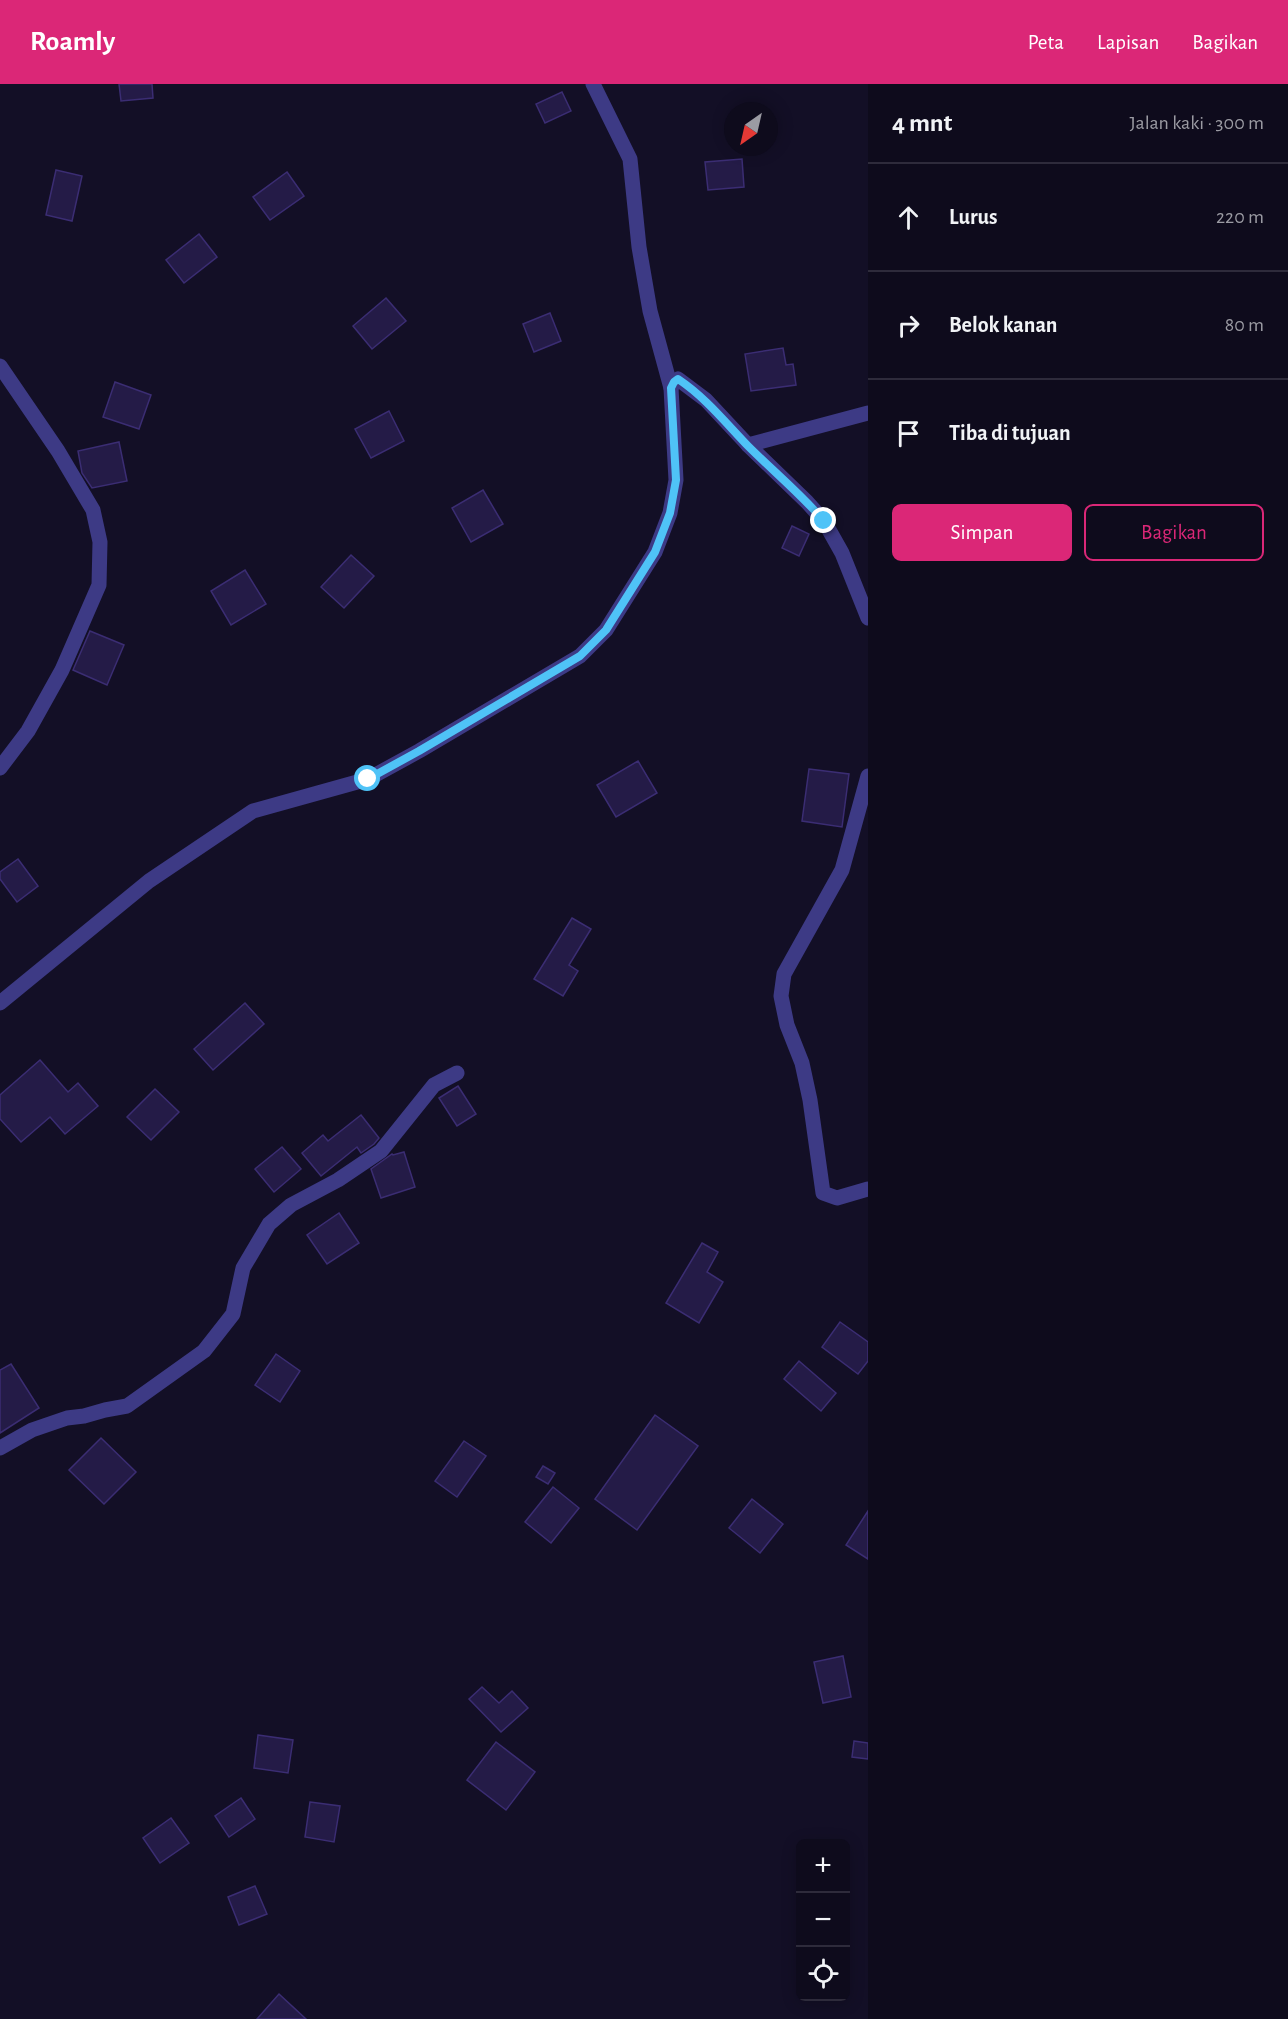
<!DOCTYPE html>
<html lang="id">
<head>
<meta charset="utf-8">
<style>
  body { margin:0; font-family:"Alegreya Sans",sans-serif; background:#1c1929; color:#f1f3f6 }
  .controls { position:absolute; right:18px; bottom:18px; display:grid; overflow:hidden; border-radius:9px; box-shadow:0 3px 15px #0003 }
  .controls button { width:54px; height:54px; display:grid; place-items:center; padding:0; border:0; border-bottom:2px solid #2e2b3b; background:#0e0b1c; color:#f1f3f6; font:30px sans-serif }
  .compass { position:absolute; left:724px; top:18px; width:54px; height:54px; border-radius:50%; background:#0e0b1c; box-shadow:0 3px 15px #0003; rotate:214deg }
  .stop { position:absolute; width:18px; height:18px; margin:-14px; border:4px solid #4fc3f7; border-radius:50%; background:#fff }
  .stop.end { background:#4fc3f7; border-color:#fff; box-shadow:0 2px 6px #0008 }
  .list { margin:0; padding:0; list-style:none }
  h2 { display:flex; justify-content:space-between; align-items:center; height:78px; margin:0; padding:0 24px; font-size:26px }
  h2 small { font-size:20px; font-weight:400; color:#9b9ba3 }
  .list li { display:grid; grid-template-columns:39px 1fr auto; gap:18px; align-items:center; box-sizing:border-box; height:108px; padding:0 24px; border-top:2px solid #2e2b3b }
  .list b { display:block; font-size:22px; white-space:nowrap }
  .list em { font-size:20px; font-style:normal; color:#9b9ba3 }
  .actions { display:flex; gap:12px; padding:18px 24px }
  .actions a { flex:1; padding:14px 0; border:2px solid #db2777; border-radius:9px; text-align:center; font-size:21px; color:#db2777 }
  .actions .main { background:#db2777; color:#fff }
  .icon { flex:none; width:33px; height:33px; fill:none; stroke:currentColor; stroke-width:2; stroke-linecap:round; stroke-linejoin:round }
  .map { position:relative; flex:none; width:868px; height:1935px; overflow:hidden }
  header { display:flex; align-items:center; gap:36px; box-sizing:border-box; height:84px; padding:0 30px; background:#db2777; color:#fff }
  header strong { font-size:28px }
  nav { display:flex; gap:33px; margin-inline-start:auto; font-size:21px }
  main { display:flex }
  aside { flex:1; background:#0e0b1c }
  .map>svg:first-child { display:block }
</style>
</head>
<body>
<header>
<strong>Roamly</strong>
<nav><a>Peta</a><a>Lapisan</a><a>Bagikan</a></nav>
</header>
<main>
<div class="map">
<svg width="868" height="1935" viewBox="0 0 868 1935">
  <rect width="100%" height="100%" fill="#130f26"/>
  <g fill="#241b47" stroke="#3b2d73" stroke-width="1.5">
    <path d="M119,0H152L153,14L121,17Z"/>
    <path d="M562,8L571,27L545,39L536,20Z"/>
    <path d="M742,75L744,103L708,106L705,78Z"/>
    <path d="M56,86L82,92L72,137L46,131Z"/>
    <path d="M287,88L304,112L270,136L253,113Z"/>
    <path d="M199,150L217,173L184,199L166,176Z"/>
    <path d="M386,214L406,237L372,265L353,242Z"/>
    <path d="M550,229L561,257L534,268L523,240Z"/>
    <path d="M783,264L786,281L793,280L796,301L751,307L745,270Z"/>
    <path d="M115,298L151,311L139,345L103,333Z"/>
    <path d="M389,327L404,357L371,374L355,345Z"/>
    <path d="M119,358L127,397L92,404L82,389L78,367Z"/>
    <path d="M483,406L503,440L471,458L452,424Z"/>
    <path d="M792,442L809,450L799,472L782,464Z"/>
    <path d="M351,471L374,492L344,524L321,503Z"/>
    <path d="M245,486L266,520L231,541L211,507Z"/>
    <path d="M90,547L124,561L107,601L73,586Z"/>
    <path d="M638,677L657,709L616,733L597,701Z"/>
    <path d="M809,685L849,690L842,743L802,737Z"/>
    <path d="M18,775L38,802L17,818L0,795V788Z"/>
    <path d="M572,834L591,845L569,881L578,887L563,912L534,895Z"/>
    <path d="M245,919L264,940L213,986L194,965Z"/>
    <path d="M40,976L68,1008L78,999L98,1022L65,1050L50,1033L21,1058L0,1035V1011Z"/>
    <path d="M458,1002L476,1030L457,1042L439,1014Z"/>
    <path d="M155,1005L179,1028L151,1056L127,1033Z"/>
    <path d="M361,1031L379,1054L374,1060L361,1069L357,1063L321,1092L302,1069L323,1051L328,1057Z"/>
    <path d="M282,1063L301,1085L274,1108L255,1085Z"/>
    <path d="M404,1068L415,1103L381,1114L371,1085L392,1070L393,1071Z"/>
    <path d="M339,1129L359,1159L327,1180L307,1151Z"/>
    <path d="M702,1159L718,1168L707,1188L723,1198L699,1239L666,1219Z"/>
    <path d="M840,1238L868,1258V1277L858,1290L822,1263Z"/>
    <path d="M276,1270L300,1287L280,1318L255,1301Z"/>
    <path d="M799,1277L836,1309L821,1327L784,1295Z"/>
    <path d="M11,1280L39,1324L0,1349V1286Z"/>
    <path d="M655,1331L698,1362L637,1446L595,1415Z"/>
    <path d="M101,1354L136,1388L104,1420L69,1386Z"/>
    <path d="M464,1357L486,1372L457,1413L435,1397Z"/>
    <path d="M543,1382L555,1389L548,1400L536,1393Z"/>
    <path d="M553,1403L579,1424L551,1459L525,1438Z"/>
    <path d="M752,1415L783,1440L760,1469L729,1444Z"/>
    <path d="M868,1427V1475L846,1461Z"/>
    <path d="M843,1572L851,1613L823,1619L814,1578Z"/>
    <path d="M482,1603L499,1619L512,1607L528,1624L501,1648L469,1615Z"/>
    <path d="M258,1651L293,1656L288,1689L254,1684Z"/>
    <path d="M854,1657L868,1659V1675L852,1673Z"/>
    <path d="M496,1658L535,1688L506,1726L467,1696Z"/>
    <path d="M241,1714L255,1735L229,1753L215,1732Z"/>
    <path d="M310,1718L340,1722L334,1758L305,1753Z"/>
    <path d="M171,1734L189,1759L160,1779L143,1754Z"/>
    <path d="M255,1802L267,1830L239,1841L228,1813Z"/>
    <path d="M279,1910L306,1935H257Z"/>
  </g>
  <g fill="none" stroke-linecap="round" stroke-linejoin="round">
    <g stroke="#3d3a85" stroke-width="15">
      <path d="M0,282L58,367L93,426L100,458L99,501L62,586L28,647L0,684"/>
      <path d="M671,304L674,298L678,295L706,316L748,361L807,418L824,437L842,469L868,534"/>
      <path d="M748,361L868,329"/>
      <path d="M868,692L842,786L784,890L781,912L787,941L802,979L810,1016L823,1109L837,1114L868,1105"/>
      <path d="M0,919L149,797L253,727L368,695L419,667L580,572L606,546L655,468L670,429L676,396L671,304L650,227L639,163L630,75L593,0"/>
      <path d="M0,1364L32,1346L67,1334L84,1332L105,1326L127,1322L204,1267L233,1230L243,1184L269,1140L291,1121L338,1096L381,1067L434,1001L457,989"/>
    </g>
  </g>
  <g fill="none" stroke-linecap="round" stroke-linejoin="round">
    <path stroke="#4fc3f7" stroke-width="8" d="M368,695L419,667L580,572L606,546L655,468L670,429L676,396L671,304L674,298L678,295C705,313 725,338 748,362C773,387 801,410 824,437"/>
  </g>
</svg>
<div class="controls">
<button>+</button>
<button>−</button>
<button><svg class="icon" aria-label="locate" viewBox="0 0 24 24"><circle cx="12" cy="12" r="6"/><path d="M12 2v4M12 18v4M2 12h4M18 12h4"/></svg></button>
</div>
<svg class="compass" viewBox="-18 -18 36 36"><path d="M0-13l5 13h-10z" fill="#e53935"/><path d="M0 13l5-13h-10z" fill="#9b9ba3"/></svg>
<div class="stop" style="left:368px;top:695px"></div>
<div class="stop end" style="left:824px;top:437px"></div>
</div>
<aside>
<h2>4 mnt<small>Jalan kaki · 300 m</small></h2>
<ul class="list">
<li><svg class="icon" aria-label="ahead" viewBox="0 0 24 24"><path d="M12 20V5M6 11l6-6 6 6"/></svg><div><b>Lurus</b></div><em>220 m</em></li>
<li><svg class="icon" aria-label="right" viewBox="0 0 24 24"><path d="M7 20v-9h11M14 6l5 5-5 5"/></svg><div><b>Belok kanan</b></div><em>80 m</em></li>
<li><svg class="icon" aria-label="arrive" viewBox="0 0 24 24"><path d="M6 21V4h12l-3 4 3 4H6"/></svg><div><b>Tiba di tujuan</b></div></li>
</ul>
<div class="actions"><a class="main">Simpan</a><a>Bagikan</a></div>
</aside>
</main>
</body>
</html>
